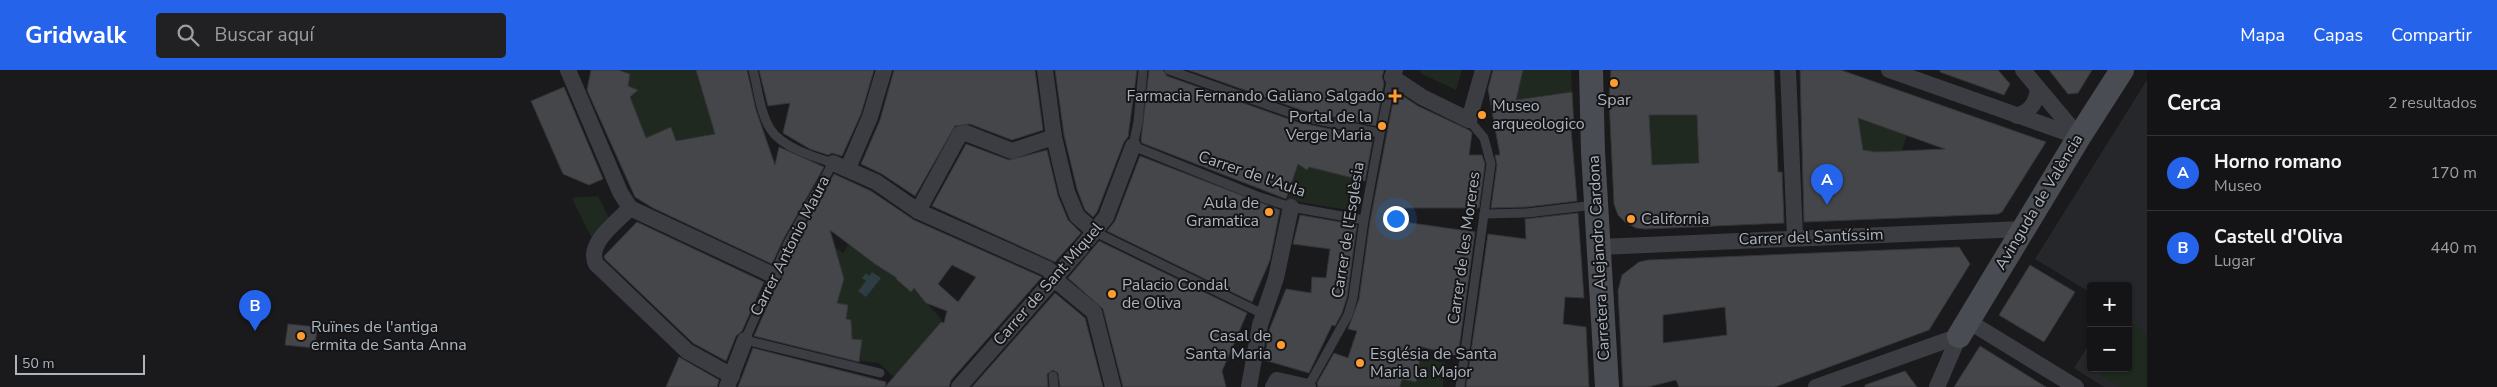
<!DOCTYPE html>
<html lang="es">
<head>
<meta charset="utf-8">
<style>
  body { margin:0; font-family:"Nunito Sans",sans-serif; background:#212123; color:#f1f3f6 }
  .controls { position:absolute; right:15px; bottom:15px; display:grid; overflow:hidden; border-radius:5px; box-shadow:0 1px 4px #0004 }
  .controls button { width:45px; height:45px; display:grid; place-items:center; padding:0; border:0; border-bottom:1px solid #333335; background:#141416; color:#f1f3f6; font:25px sans-serif }
  .scale { position:absolute; left:15px; bottom:12px; width:130px; box-sizing:border-box; padding-left:5px; border:2px solid #acb4bd; border-top:0; font-size:14px; line-height:18px; white-space:nowrap; color:#acb4bd; -webkit-text-stroke:4px #151518; paint-order:stroke }
  .you { position:absolute; left:1395px; top:148px; width:18px; height:18px; margin:-12px; border:4px solid #fff; border-radius:50%; background:#1a73e8; box-shadow:0 0 0 8px #1a73e833 }
  .badge { display:grid; place-items:center; width:32px; height:32px; border-radius:50%; background:#2563eb; color:#fff; font-size:16px; font-weight:700 }
  .pin { position:absolute; translate:-50% -41px; filter:drop-shadow(0 1px 2px #0008) }
  .pin::after { content:''; position:absolute; top:26px; width:18px; height:15px; background:inherit; clip-path:polygon(0 0,100% 0,50% 100%) }
  .list { margin:0; padding:0; list-style:none }
  h2 { display:flex; justify-content:space-between; align-items:center; height:65px; margin:0; padding:0 20px; font-size:21px }
  h2 small { font-size:16px; font-weight:400; color:#9d9ea1 }
  .list li { display:grid; grid-template-columns:32px 1fr auto; gap:15px; align-items:center; box-sizing:border-box; height:75px; padding:0 20px; border-top:1px solid #333335 }
  .list b { display:block; font-size:19px; white-space:nowrap }
  .list p { margin:0; font-size:16px; white-space:nowrap; color:#9d9ea1 }
  .list em { font-size:16px; font-style:normal; color:#9d9ea1 }
  .icon { flex:none; width:28px; height:28px; fill:none; stroke:currentColor; stroke-width:2; stroke-linecap:round; stroke-linejoin:round }
  .map { position:relative; flex:none; width:2147px; height:317px; overflow:hidden }
  header { display:flex; align-items:center; gap:30px; box-sizing:border-box; height:70px; padding:0 25px; background:#2563eb; color:#fff }
  header strong { font-size:24px }
  nav { display:flex; gap:28px; margin-inline-start:auto; font-size:18px }
  .search { width:350px; height:45px; background:#212123; display:flex; align-items:center; gap:12px; box-sizing:border-box; padding:0 18px; border-radius:5px; color:#9d9ea1; font-size:19px }
  main { display:flex }
  aside { flex:1; background:#141416 }
  .map>svg:first-child { display:block }
</style>
</head>
<body>
<header>
<strong>Gridwalk</strong>
<div class="search"><svg class="icon" aria-label="search" viewBox="0 0 24 24"><circle cx="10" cy="10" r="6"/><path d="M15 15l6 6"/></svg>Buscar aquí</div>
<nav><a>Mapa</a><a>Capas</a><a>Compartir</a></nav>
</header>
<main>
<div class="map">
<svg width="2147" height="317" viewBox="0 0 2147 317">
  <rect width="100%" height="100%" fill="#1a1a1d"/>
  <path fill="#26272a" d="M2147,10V317H2104L2074,298L2091,271V298H2128V216H2091V223L2035,189Z"/>
  <g fill="#1f291f">
    <path d="M623,0H696L720,80L703,66L676,71L671,57L646,68L630,27L638,20L628,16L630,4Z"/>
    <path d="M1421,0H1462L1456,20L1420,3Z"/>
    <path d="M1523,0H1571L1572,22L1516,30Z"/>
    <path d="M1860,43H1872L1869,52L1888,59L1903,45L1898,62L1907,65L1900,85L1864,82L1858,50Z"/>
    <path d="M1649,45H1697L1699,83L1721,82L1699,93L1651,95Z"/>
    <path d="M1298,94L1353,108L1348,140L1287,130Z"/>
    <path d="M598,126L610,150L591,167L572,128Z"/>
    <path d="M849,174L885,200L903,201L896,210L911,222L917,215L925,231L942,250L902,299L893,306L879,293L860,291L862,270L852,269L851,250L846,249L848,235L837,233L841,219L833,176L843,183Z"/>
    <path d="M2132,253L2147,263V317H2120L2100,304L2103,298H2128V260Z"/>
    <path d="M1352,271L1445,293L1443,317H1400L1402,309L1415,312L1352,276Z"/>
  </g>
  <path fill="#2e3d43" d="M872,202L881,208L866,227L858,221L866,211L862,208L866,203L869,206Z"/>
  <g fill="#44464a" stroke="#343539" fill-rule="evenodd">
    <path d="M591,0H619L630,4L628,16L638,20L630,27L646,68L671,57L676,71L715,64L696,0H747L756,40L775,95L779,77L824,97L783,170L772,194L653,138L635,127L587,20Z"/>
    <path d="M759,0H874L861,44L842,86L832,83L828,85L810,79L783,63L790,33L768,36Z"/>
    <path d="M894,0H1035L1043,60L1012,70L970,54L955,56L915,126L882,104L861,94L880,50Z"/>
    <path d="M1055,0H1137L1128,67L1124,72L1097,142L1093,147L1085,140L1077,119L1064,65Z"/>
    <path d="M1149,0H1163L1167,6L1297,52L1373,68L1365,111L1309,97L1307,100L1298,94L1286,129L1142,73L1141,70Z"/>
    <path d="M1188,0H1384L1382,7L1384,13L1376,56L1301,40Z"/>
    <path d="M1493,0H1523L1516,30L1572,22L1574,57L1571,58L1577,131L1527,137L1491,138L1497,95L1495,85H1500L1488,19Z"/>
    <path d="M1611,0H1774L1778,102H1782L1784,153L1645,159L1636,158L1625,152L1618,145L1614,134L1609,29ZM1649,45H1697L1699,93L1652,95Z"/>
    <path d="M1800,0H1841L2046,72L2002,142L1998,144L1804,152ZM1858,48L1945,79L1876,82L1863,80Z"/>
    <path d="M1940,0H1998L2010,14L2004,25L1940,2Z"/>
    <path d="M2049,0H2092L2078,23L2068,24Z"/>
    <path d="M564,17L603,109L589,115L563,104L531,31Z"/>
    <path d="M1395,21L1418,36L1469,60L1472,63L1469,85H1482L1485,94L1479,138H1405L1404,152L1475,162L1458,286L1422,277L1416,312L1402,309L1400,317H1318L1317,313L1334,283L1348,288L1357,261L1348,259L1359,229L1370,151Z"/>
    <path d="M966,74L1009,90L1047,80L1058,126L1068,150L1081,163L1055,192L932,136Z"/>
    <path d="M1140,86L1280,140L1270,190L1252,232L1107,161L1115,151Z"/>
    <path d="M834,104L871,121L914,150L1042,207L951,310L949,317H885L941,252L944,253L947,241L926,233L914,218L911,222L896,209L897,208L875,194L830,160L844,209L837,233L848,235L846,249L851,250L852,269L862,270L859,292L754,266L777,214L782,209V202L794,176ZM952,195L976,207L958,232L938,214Z"/>
    <path d="M1578,143L1584,228L1565,227L1563,254L1586,257L1589,317H1466L1488,164L1526,169L1525,149Z"/>
    <path d="M1300,145L1357,155L1347,227L1342,243L1335,256L1332,255L1309,303L1264,290L1270,258L1286,219L1311,223L1312,207L1326,208L1330,179L1293,174Z"/>
    <path d="M637,152L764,212L742,261L736,266L726,291L693,273L605,189L604,186Z"/>
    <path d="M1099,171L1247,243L1222,301L1226,317H1123L1103,239L1068,208Z"/>
    <path d="M1959,177L1970,194L1929,260L1775,317H1679L1676,310L1648,317H1623L1618,221L1622,205L1639,192L1648,190ZM1725,237L1727,265L1663,273V245Z"/>
    <path d="M2030,195L2075,222L2044,272L1999,245Z"/>
    <path d="M1055,223L1085,248L1103,317H1060L1058,303L1053,300L1047,304L1048,317H972Z"/>
    <path d="M288,254L317,257L315,278L285,275Z"/>
    <path d="M1980,276L2025,304L2046,317H1954Z"/>
    <path d="M753,278L886,312L885,317H738Z"/>
    <path d="M679,287L719,310L717,317H666Z"/>
    <path d="M1905,301L1917,317H1865V315Z"/>
  </g>
  <g fill="none" stroke-linecap="round" stroke-linejoin="round">
    <g stroke="#3b3d42" stroke-width="9">
      <path d="M753,0C758,18 760,44 771,60C782,77 814,87 833,93L788,173L745,270L880,303"/>
      <path d="M1143,0L1138,52L1133,76L1257,126L1291,137L1364,150"/>
      <path d="M1169,0L1299,46L1379,63"/>
      <path d="M1382,55L1392,7"/>
      <path d="M1484,144L1527,143L1595,135"/>
      <path d="M1095,162L1263,244"/>
      <path d="M1053,306L1054,317"/>
      <path d="M1308,317L1348,245L1353,228L1364,150L1381,59"/>
      <path d="M1460,317L1491,94L1484,68L1469,50"/>
    </g>
    <g stroke="#3b3d42" stroke-width="16">
      <path d="M568,0L620,122L630,138L773,205"/>
      <path d="M1045,0L1054,67L1067,122L1077,146L1095,162"/>
      <path d="M1395,0L1392,7L1422,27L1469,50L1483,0"/>
      <path d="M1788,0L1795,167"/>
      <path d="M1889,0L2079,67"/>
      <path d="M2023,0L2079,67"/>
      <path d="M2017,46C2032,40 2036,33 2038,18"/>
      <path d="M833,93L876,112L918,141L1048,199L1059,213L1094,242L1113,317"/>
      <path d="M848,98L870,47L884,0"/>
      <path d="M630,138C617,152 586,173 596,194L687,281L732,306"/>
      <path d="M918,141L960,64L966,63L1012,81L1054,67"/>
      <path d="M1599,177L2022,159"/>
      <path d="M1968,251L2076,317"/>
      <path d="M727,317L745,270"/>
      <path d="M959,317L1081,178L1106,147L1133,76"/>
      <path d="M1249,317L1260,255L1276,208L1291,137"/>
      <path d="M1273,317L1277,310L1308,317"/>
      <path d="M1816,317L1959,266"/>
      <path d="M1937,317L1959,266"/>
    </g>
    <g stroke="#494c52" stroke-width="24">
      <path d="M1591,0L1593,82L1607,317"/>
      <path d="M1959,266L2079,67L2122,0"/>
    </g>
  </g>
  <g fill="#ff9b30" stroke="#151518" stroke-width="2">
    <circle cx="1614" cy="13" r="5"/>
    <path d="M1392.5 18.5h5v5h5v5h-5v5h-5v-5h-5v-5h5z"/>
    <circle cx="1482" cy="45" r="5"/>
    <circle cx="1382" cy="56" r="5"/>
    <circle cx="1269" cy="142" r="5"/>
    <circle cx="1631" cy="149" r="5"/>
    <circle cx="1112" cy="224" r="5"/>
    <circle cx="301" cy="266" r="5"/>
    <circle cx="1281" cy="275" r="5"/>
    <circle cx="1360" cy="293" r="5"/>
  </g>
  <g text-anchor="middle" dominant-baseline="central" stroke-width="4" stroke-linejoin="round" paint-order="stroke">
    <g font-size="16" fill="#acb4bd" stroke="#151518" text-anchor="start">
      <text x="1385" y="26" text-anchor="end">Farmacia Fernando Galiano Salgado</text>
      <text x="1614" y="30" text-anchor="middle">Spar</text>
      <text x="1492" y="36">Museo<tspan x="1492" dy="18">arqueologico</tspan></text>
      <text x="1372" y="47" text-anchor="end">Portal de la<tspan x="1372" dy="18">Verge Maria</tspan></text>
      <text x="1259" y="133" text-anchor="end">Aula de<tspan x="1259" dy="18">Gramatica</tspan></text>
      <text x="1641" y="149">California</text>
      <text x="1122" y="215">Palacio Condal<tspan x="1122" dy="18">de Oliva</tspan></text>
      <text x="311" y="257">Ruïnes de l'antiga<tspan x="311" dy="18">ermita de Santa Anna</tspan></text>
      <text x="1271" y="266" text-anchor="end">Casal de<tspan x="1271" dy="18">Santa Maria</tspan></text>
      <text x="1370" y="284">Església de Santa<tspan x="1370" dy="18">Maria la Major</tspan></text>
    </g>
    <g font-size="16" fill="#acb4bd" stroke="#151518">
      <text transform="translate(1252 104) rotate(19)">Carrer de l'Aula</text>
      <text transform="translate(2039 132) rotate(-59)">Avinguda de València</text>
      <text transform="translate(1348 160) rotate(-81)">Carrer de l'Esglèsia</text>
      <text transform="translate(1811 167) rotate(-2)">Carrer del Santíssim</text>
      <text transform="translate(790 176) rotate(-63)">Carrer Antonio Maura</text>
      <text transform="translate(1464 178) rotate(-82)">Carrer de les Moreres</text>
      <text transform="translate(1599 188) rotate(-93)">Carretera Alejandro Cardona</text>
      <text transform="translate(1048 214) rotate(-49)">Carrer de Sant Miquel</text>
    </g>
  </g>
</svg>
<div class="controls">
<button>+</button>
<button>−</button>
</div>
<div class="scale">50 m</div>
<div class="you"></div>
<div class="pin badge" style="left:1827px;top:135px">A</div>
<div class="pin badge" style="left:255px;top:261px">B</div>
</div>
<aside>
<h2>Cerca<small>2 resultados</small></h2>
<ul class="list">
<li><span class="badge">A</span><div><b>Horno romano</b><p>Museo</p></div><em>170 m</em></li>
<li><span class="badge">B</span><div><b>Castell d'Oliva</b><p>Lugar</p></div><em>440 m</em></li>
</ul>
</aside>
</main>
</body>
</html>
